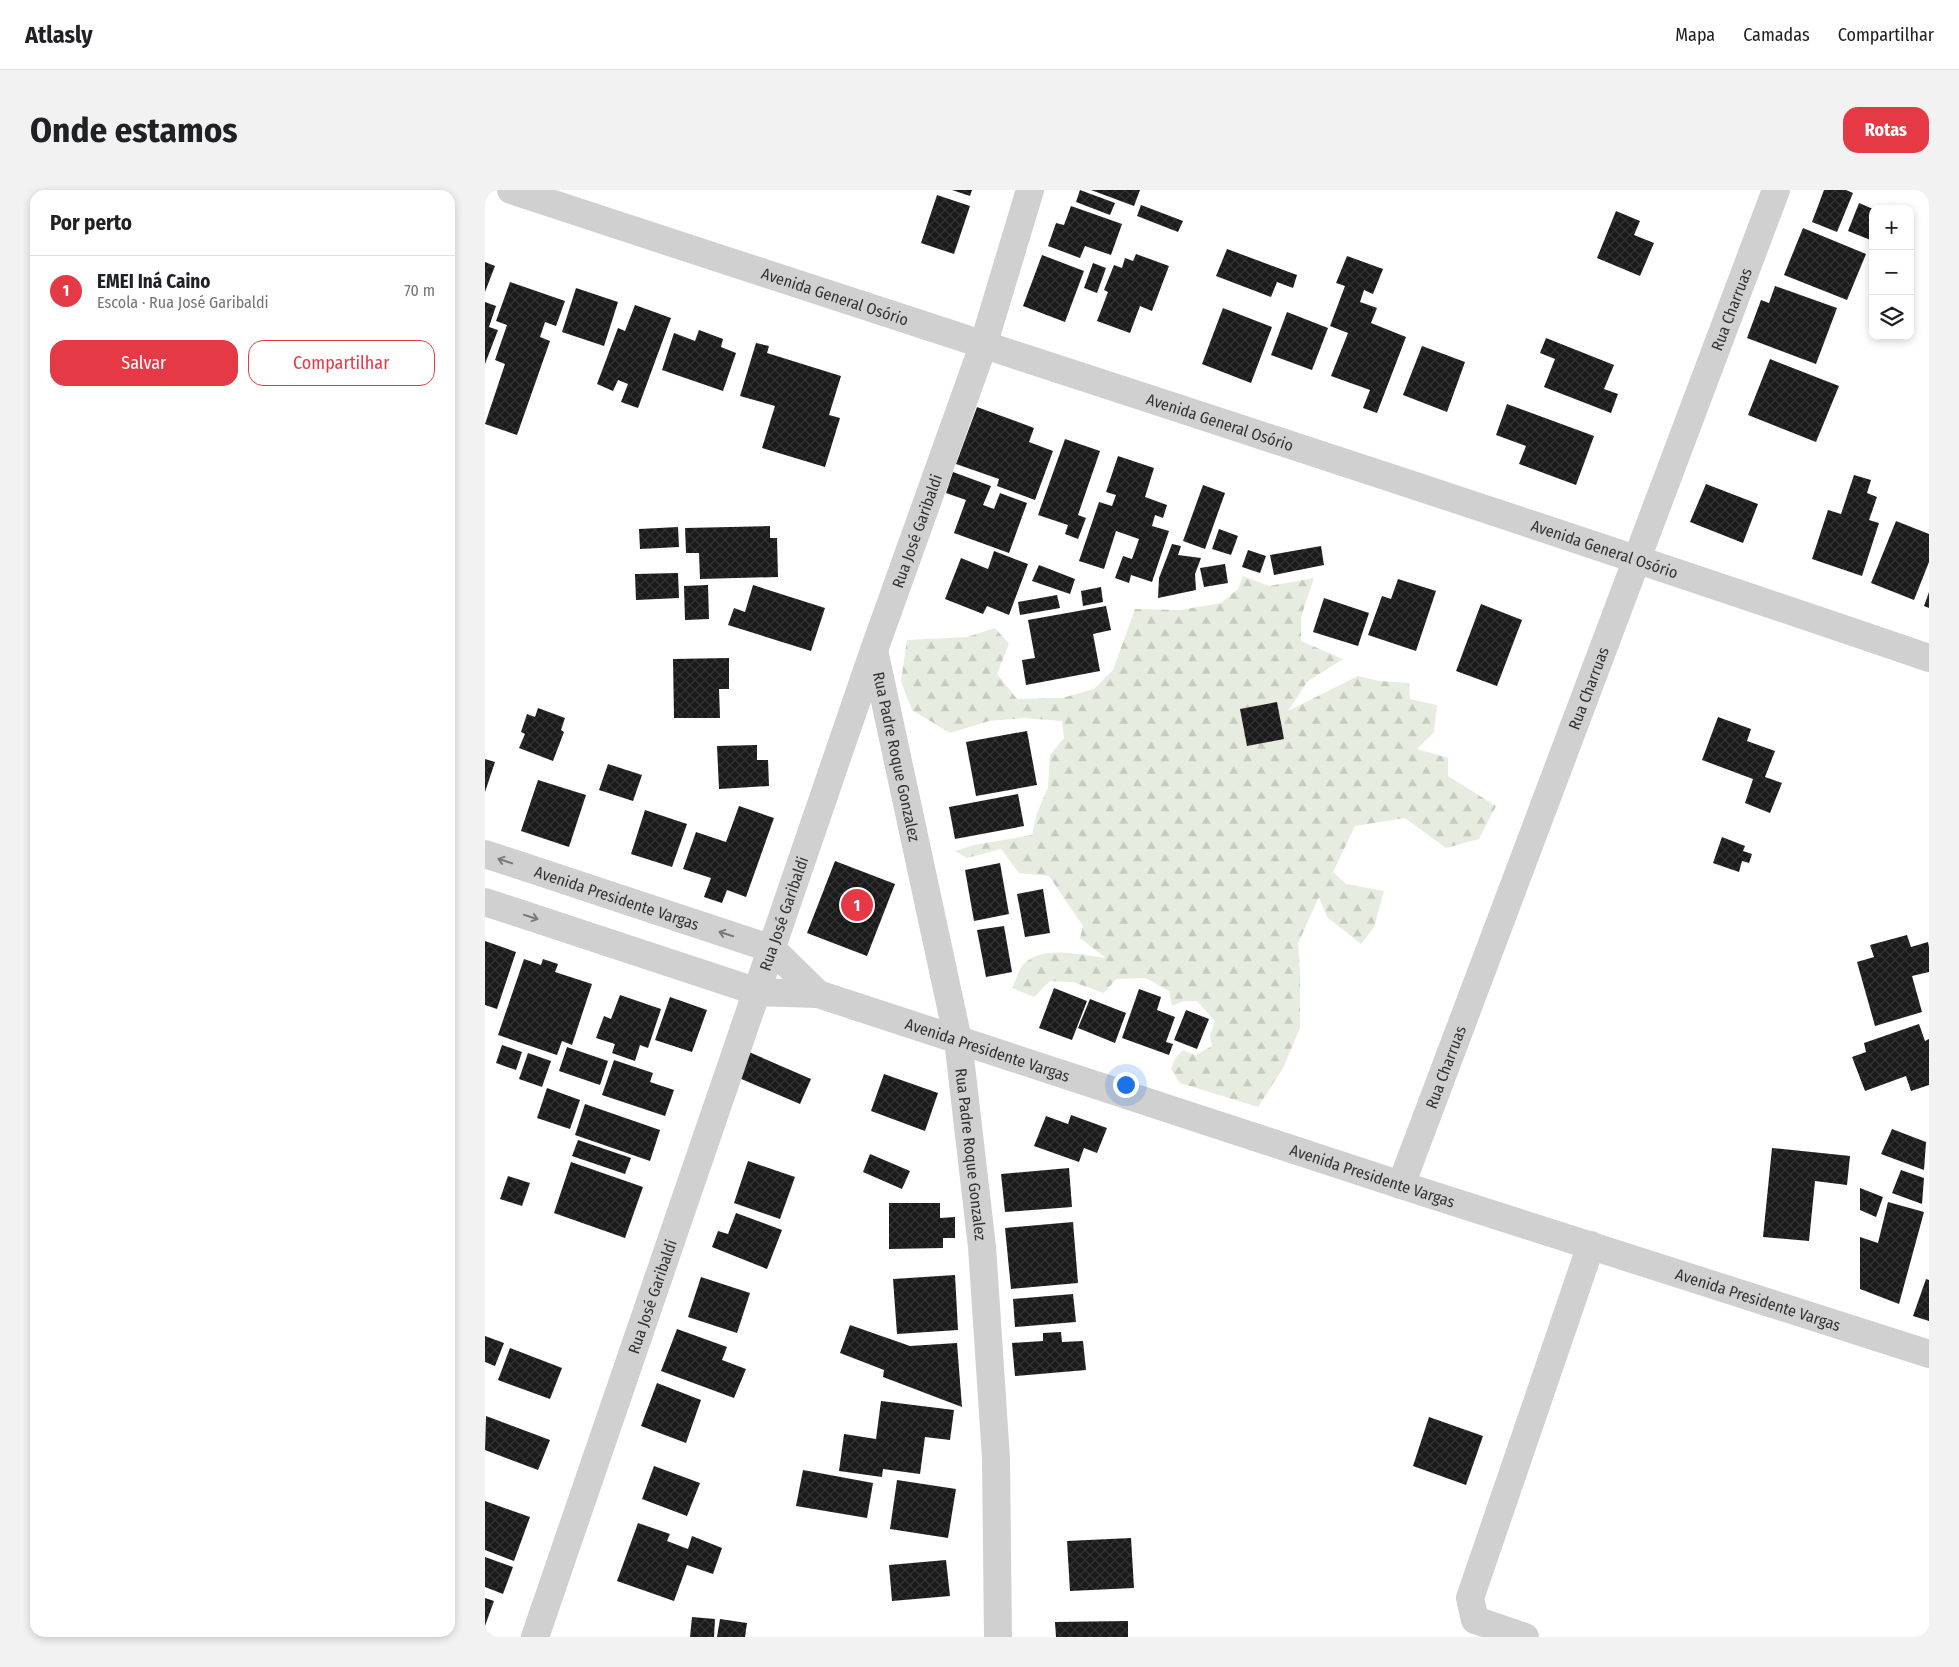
<!DOCTYPE html>
<html lang="pt">
<head>
<meta charset="utf-8">
<style>
  body { margin:0; font-family:"Fira Sans Condensed",sans-serif; background:#f2f2f2; color:#202124 }
  .controls { position:absolute; right:15px; top:15px; display:grid; overflow:hidden; border-radius:10px; box-shadow:0 2px 8px #0003 }
  .controls button { width:45px; height:45px; display:grid; place-items:center; padding:0; border:0; border-bottom:1px solid #e0e0e0; background:#fff; color:#202124; font:25px sans-serif }
  .you { position:absolute; left:640px; top:894px; width:18px; height:18px; margin:-12px; border:4px solid #fff; border-radius:50%; background:#1a73e8; box-shadow:0 0 0 8px #1a73e833 }
  .badge { display:grid; place-items:center; width:32px; height:32px; border-radius:50%; background:#e63946; color:#fff; font-size:16px; font-weight:700 }
  .pin { position:absolute; translate:-50% -50%; border:2px solid #fff; box-shadow:0 1px 5px #0006 }
  .list { margin:0; padding:0; list-style:none }
  h2 { display:flex; justify-content:space-between; align-items:center; height:65px; margin:0; padding:0 20px; font-size:21px }
  h2 small { font-size:16px; font-weight:400; color:#757577 }
  .list li { display:grid; grid-template-columns:32px 1fr auto; gap:15px; align-items:center; box-sizing:border-box; height:70px; padding:0 20px; border-top:1px solid #e0e0e0 }
  .list b { display:block; font-size:19px; white-space:nowrap }
  .list p { margin:0; font-size:16px; white-space:nowrap; color:#757577 }
  .list em { font-size:16px; font-style:normal; color:#757577 }
  .actions { display:flex; gap:10px; padding:15px 20px }
  .actions a { flex:1; padding:11px 0; border:1px solid #e63946; border-radius:15px; text-align:center; font-size:18px; color:#e63946 }
  .actions .main { background:#e63946; color:#fff }
  .icon { flex:none; width:28px; height:28px; fill:none; stroke:currentColor; stroke-width:2; stroke-linecap:round; stroke-linejoin:round }
  .map { position:relative; flex:none; width:1444px; height:1447px; overflow:hidden; border-radius:15px }
  header { display:flex; align-items:center; gap:30px; box-sizing:border-box; height:70px; padding:0 25px; background:#fff; border-bottom:1px solid #e0e0e0 }
  header strong { font-size:24px }
  nav { display:flex; gap:28px; margin-inline-start:auto; font-size:18px }
  .intro { display:flex; align-items:center; justify-content:space-between; box-sizing:border-box; height:120px; padding:0 30px }
  h1 { margin:0; font-size:35px }
  .button { padding:12px 22px; border-radius:15px; background:#e63946; color:#fff; font-size:18px; font-weight:700 }
  main { display:flex; gap:30px; padding:0 30px }
  aside { flex:1; background:#fff; border-radius:15px; box-shadow:0 2px 8px #0003 }
  .map>svg:first-child { display:block }
</style>
</head>
<body>
<header>
<strong>Atlasly</strong>
<nav><a>Mapa</a><a>Camadas</a><a>Compartilhar</a></nav>
</header>
<div class="intro"><h1>Onde estamos</h1><a class="button">Rotas</a></div>
<main>
<aside>
<h2>Por perto<small></small></h2>
<ul class="list">
<li><span class="badge">1</span><div><b>EMEI Iná Caino</b><p>Escola · Rua José Garibaldi</p></div><em>70 m</em></li>
</ul>
<div class="actions"><a class="main">Salvar</a><a>Compartilhar</a></div>
</aside>
<div class="map">
<svg width="1444" height="1447" viewBox="0 0 1444 1447">
  <defs>
    <pattern id="forest-firs" width="22" height="20" patternUnits="userSpaceOnUse" patternTransform="scale(1.25)"><rect width="22" height="20" fill="#e6ecdf"/><path d="M5 1l3.5 6h-7zM16 11l3.5 6h-7z" fill="#c6cbc0"/></pattern>
    <pattern id="building-cross-hatch" width="8" height="8" patternUnits="userSpaceOnUse" patternTransform="scale(1.25)"><rect width="8" height="8" fill="#1a1a1a"/><path d="M0 0l8 8M0 8l8-8" fill="none" stroke="#333"/></pattern>
  </defs>
  <rect width="100%" height="100%" fill="#fff"/>
  <path fill="url(#forest-firs)" d="M758,386L784,396L829,388L816,427V451L858,469L822,492L803,521L873,486L894,491L924,493L925,509L952,515L949,542L932,559L963,568V586L1011,616L994,649L961,658L920,628L870,636L848,682L861,694L899,701L889,737L876,754L842,727L834,707L813,753L815,781V838L798,878L773,917L695,893L686,879L691,867L698,860L710,865L727,856L725,845L730,831L712,811H699L687,816L684,801L661,788L631,789L619,803L588,792L565,791L549,807L527,798C531,791 533,779 539,774C558,754 598,766 621,768L595,748L598,736L564,686L534,683L516,659L482,668L470,661L489,655L547,645L552,623L563,598L565,565L579,548L577,531L539,528L504,531L465,543L427,520L416,491L422,450L482,447L510,438L524,454L512,484L532,509L577,508L609,499L628,480L650,419L695,420L736,413L753,399Z"/>
  <g fill="url(#building-cross-hatch)">
    <path d="M467,0H487L485,6Z"/>
    <path d="M595,0L630,13L625,25L591,12Z"/>
    <path d="M606,0H655L649,16Z"/>
    <path d="M1339,0H1361L1368,3L1352,42L1327,32Z"/>
    <path d="M452,5L485,16L469,64L436,53Z"/>
    <path d="M1374,13L1388,19V51L1363,41Z"/>
    <path d="M656,15L698,31L693,42L652,26Z"/>
    <path d="M586,16L637,34L626,65L600,56L595,68L563,56L571,33L579,35Z"/>
    <path d="M1131,21L1155,31L1149,45L1169,53L1155,86L1112,68Z"/>
    <path d="M1318,38L1381,64L1362,110L1299,85Z"/>
    <path d="M742,59L812,85L808,98L792,92L786,107L731,86Z"/>
    <path d="M651,64L684,76L667,121L655,116L645,143L612,131L623,102L619,100L629,75L637,78L640,68L648,71Z"/>
    <path d="M557,65L599,81L580,132L538,116Z"/>
    <path d="M862,66L898,79L888,104L879,100L875,112L892,118L886,133L921,147L892,223L878,218L885,200L846,186L863,143L845,136L860,96L851,93Z"/>
    <path d="M0,72L10,76L0,102Z"/>
    <path d="M608,73L621,78L612,103L599,98Z"/>
    <path d="M25,92L80,111L71,136L60,132L55,147L65,151L32,245L0,234L20,174L10,170L22,135L11,131Z"/>
    <path d="M1290,96L1352,118L1331,174L1262,148L1276,110L1284,113Z"/>
    <path d="M91,98L133,112L119,156L77,142Z"/>
    <path d="M0,112L11,116L4,137L13,140L0,174Z"/>
    <path d="M150,115L186,128L153,218L136,212L143,194L133,190L128,201L112,194L133,138L140,141Z"/>
    <path d="M738,118L787,137L766,193L717,174Z"/>
    <path d="M802,122L843,138L827,180L786,165Z"/>
    <path d="M214,140L238,149L236,157L251,163L238,201L177,180L189,143L210,151Z"/>
    <path d="M1061,148L1129,175L1119,199L1133,204L1126,223L1059,197L1070,169L1055,163Z"/>
    <path d="M271,153L284,156L282,163L356,186L344,225L355,228L340,277L277,258L290,216L255,206Z"/>
    <path d="M937,156L980,172L962,222L918,205Z"/>
    <path d="M1285,169L1354,196L1331,252L1263,225Z"/>
    <path d="M1022,214L1109,246L1091,295L1034,274L1041,256L1011,245Z"/>
    <path d="M492,217L549,238L544,252L568,261L550,310L512,296L514,289L471,274Z"/>
    <path d="M580,249L615,261L593,325L601,328L593,349L580,344L583,335L553,325Z"/>
    <path d="M633,266L669,278L660,307L682,315L678,328L670,325L667,336L684,341L667,392L646,385L644,393L630,388L638,366L647,369L654,349L631,341L619,379L594,371L614,312L627,316L631,305L621,302Z"/>
    <path d="M468,282L506,296L498,315L509,319L515,303L542,313L524,363L469,343L481,310L461,303Z"/>
    <path d="M1369,285L1386,290L1382,303L1392,307L1384,330L1394,333L1377,386L1327,369L1343,320L1356,324Z"/>
    <path d="M1221,294L1273,314L1258,353L1205,332Z"/>
    <path d="M718,295L740,303L720,359L698,351Z"/>
    <path d="M1411,331L1444,344V372L1429,410L1386,393Z"/>
    <path d="M285,336V348H292L293,387L215,389L214,363H201L200,338Z"/>
    <path d="M193,337L194,357L155,359L154,339Z"/>
    <path d="M734,339L753,346L746,365L727,359Z"/>
    <path d="M687,354L696,356L693,365L716,368L710,384L711,400L673,408L674,388Z"/>
    <path d="M836,356L839,375L789,385L785,365Z"/>
    <path d="M763,360L781,366L775,383L757,377Z"/>
    <path d="M509,361L543,374L524,425L502,416L498,424L460,409L476,368L503,379Z"/>
    <path d="M740,374L743,393L719,397L715,378Z"/>
    <path d="M554,375L590,389L585,404L547,391Z"/>
    <path d="M193,383L194,408L151,410L150,384Z"/>
    <path d="M913,389L951,401L931,461L883,445L897,406L906,409Z"/>
    <path d="M223,395L224,429L200,430L199,396Z"/>
    <path d="M268,395L340,418L326,461L243,435L249,418L260,422Z"/>
    <path d="M616,397L618,412L598,416L596,401Z"/>
    <path d="M1444,402V418L1439,416Z"/>
    <path d="M572,405L575,418L535,425L533,412Z"/>
    <path d="M839,408L884,423L873,456L828,442Z"/>
    <path d="M996,414L1037,430L1012,496L971,481Z"/>
    <path d="M621,416L626,440L608,444L615,481L541,495L537,470L550,468L543,430Z"/>
    <path d="M244,468V499H234L235,528H189L188,469Z"/>
    <path d="M792,512L799,549L762,556L755,519Z"/>
    <path d="M53,518L80,528L76,540L79,542L68,571L34,558L40,544L36,542L42,524L50,527Z"/>
    <path d="M1233,527L1266,539L1262,551L1290,561L1280,587L1297,593L1285,623L1260,613L1268,589L1217,570Z"/>
    <path d="M542,541L552,595L491,606L481,552Z"/>
    <path d="M272,555V570H283L284,596L234,599L232,556Z"/>
    <path d="M0,569L10,572L0,602Z"/>
    <path d="M123,574L157,585L148,611L114,600Z"/>
    <path d="M53,590L101,605L84,657L36,641Z"/>
    <path d="M533,604L539,636L470,649L464,617Z"/>
    <path d="M254,616L289,628L261,707L242,700L237,713L219,707L226,688L198,679L211,642L241,652Z"/>
    <path d="M160,620L202,634L187,677L146,664Z"/>
    <path d="M1237,647L1260,656L1258,661L1267,664L1264,673L1257,671L1254,682L1228,673Z"/>
    <path d="M350,671L410,694L382,766L322,743Z"/>
    <path d="M515,673L524,724L489,731L480,680Z"/>
    <path d="M558,699L565,743L540,747L532,704Z"/>
    <path d="M519,736L527,782L501,787L492,740Z"/>
    <path d="M1422,745L1426,757L1443,752L1444,757V782L1427,786L1437,822L1390,836L1372,772L1389,767L1385,755Z"/>
    <path d="M0,751L31,762L12,819L0,815Z"/>
    <path d="M39,769L56,775L58,769L73,774L70,782L107,794L87,855L77,851L72,865L13,845Z"/>
    <path d="M569,798L602,811L587,850L554,838Z"/>
    <path d="M654,799L676,807L672,820L690,827L681,852L688,854L684,865L637,848Z"/>
    <path d="M135,805L176,819L163,858L155,855L150,871L127,863L130,854L111,848L119,826L126,829Z"/>
    <path d="M185,807L222,820L207,862L170,850Z"/>
    <path d="M605,809L641,823L630,853L593,838Z"/>
    <path d="M701,820L724,829L712,859L689,850Z"/>
    <path d="M1434,834L1440,851L1444,849V895L1426,901L1421,886L1380,901L1367,867L1381,862L1379,853Z"/>
    <path d="M17,855L37,862L31,880L11,873Z"/>
    <path d="M82,857L123,871L115,895L74,881Z"/>
    <path d="M264,862L326,889L315,914L254,888Z"/>
    <path d="M43,863L66,871L57,897L34,889Z"/>
    <path d="M129,870L168,883L165,892L189,900L180,926L117,905Z"/>
    <path d="M399,884L453,903L440,941L386,921Z"/>
    <path d="M62,898L95,910L85,939L52,928Z"/>
    <path d="M100,914L175,940L165,971L90,945Z"/>
    <path d="M586,925L622,938L612,963L599,958L594,972L549,956L561,926L583,934Z"/>
    <path d="M1407,939L1441,952L1439,980L1396,964Z"/>
    <path d="M93,950L146,968L140,984L87,966Z"/>
    <path d="M1287,958L1365,966L1362,995L1330,991L1324,1051L1278,1047Z"/>
    <path d="M385,964L425,981L417,999L378,982Z"/>
    <path d="M263,971L310,987L295,1029L249,1013Z"/>
    <path d="M86,972L158,997L140,1048L69,1023Z"/>
    <path d="M584,978L587,1017L520,1022L516,984Z"/>
    <path d="M1416,980L1439,988L1437,1014L1407,1003Z"/>
    <path d="M23,986L45,993L37,1016L15,1009Z"/>
    <path d="M1375,998L1398,1007L1391,1027L1375,1020Z"/>
    <path d="M1403,1012L1439,1022L1414,1114L1375,1099V1047L1393,1053Z"/>
    <path d="M404,1013H455V1028L470,1027V1048H458V1058L404,1059Z"/>
    <path d="M251,1023L297,1040L282,1079L227,1057L233,1041L243,1044Z"/>
    <path d="M588,1032L593,1093L526,1099L520,1038Z"/>
    <path d="M470,1085L473,1140L412,1144L408,1089Z"/>
    <path d="M216,1087L265,1103L252,1143L203,1127Z"/>
    <path d="M1441,1089L1444,1090V1131L1428,1126Z"/>
    <path d="M588,1104L591,1132L530,1137L528,1109Z"/>
    <path d="M365,1135L425,1156L472,1153L477,1217L398,1187L399,1180L355,1163Z"/>
    <path d="M192,1139L242,1157L237,1170L261,1179L249,1208L176,1181Z"/>
    <path d="M576,1142L577,1152L598,1151L601,1180L530,1186L527,1153L558,1151V1143Z"/>
    <path d="M0,1146L19,1153L10,1176L0,1172Z"/>
    <path d="M25,1158L77,1178L65,1209L13,1190Z"/>
    <path d="M172,1193L216,1210L201,1253L156,1236Z"/>
    <path d="M396,1211L469,1220L465,1250L440,1247L435,1284L398,1279L397,1287L354,1281L359,1244L391,1249Z"/>
    <path d="M1,1226L65,1250L53,1280L0,1260Z"/>
    <path d="M944,1227L998,1246L981,1295L928,1276Z"/>
    <path d="M169,1276L215,1293L202,1326L157,1309Z"/>
    <path d="M318,1280L388,1293L382,1328L311,1316Z"/>
    <path d="M412,1290L471,1299L463,1348L405,1339Z"/>
    <path d="M0,1311L45,1327L29,1371L0,1360Z"/>
    <path d="M153,1333L185,1344L182,1351L203,1359L207,1346L237,1358L228,1384L202,1375L189,1411L132,1391Z"/>
    <path d="M646,1348L649,1398L585,1401L582,1351Z"/>
    <path d="M0,1367L28,1377L18,1404L0,1397Z"/>
    <path d="M461,1370L465,1406L407,1411L404,1375Z"/>
    <path d="M0,1408L9,1411L0,1436Z"/>
    <path d="M207,1427L230,1429L229,1447H205Z"/>
    <path d="M235,1429L262,1433L260,1447H232Z"/>
    <path d="M643,1431V1447H571L570,1432Z"/>
  </g>
  <g fill="none" stroke-linecap="round" stroke-linejoin="round">
    <g stroke="#d0d0d0" stroke-width="28">
      <path id="s1" d="M26,0C499,156 973,307 1444,468"/>
      <path id="s2" d="M389,460L473,850L497,1057L511,1268L513,1447"/>
      <path id="s3" d="M0,664L287,759L333,804"/>
      <path id="s4" d="M0,712L273,802L333,804L916,995L1444,1164"/>
      <path id="s5" d="M916,995L1291,0"/>
      <path id="s6" d="M50,1447L389,460L498,156L545,0"/>
      <path d="M1040,1447L990,1430L985,1408L1106,1055"/>
    </g>
  </g>
  <defs><path id="oneway-shaft" d="M-6 0H5M1.5-3L5.5 0L1.5 3" fill="none" stroke-width="1.6" stroke-linecap="round" stroke-linejoin="round" transform="scale(1.25)"/></defs>
  <g stroke="#7a7a7a">
    <use href="#oneway-shaft" transform="translate(20 671) rotate(-162)"/>
    <use href="#oneway-shaft" transform="translate(46 727) rotate(18)"/>
    <use href="#oneway-shaft" transform="translate(241 744) rotate(-162)"/>
  </g>
  <g text-anchor="middle" dominant-baseline="central" stroke-width="5" stroke-linejoin="round" paint-order="stroke">
    <g font-size="16" fill="#333" stroke="#fff">
      <text stroke="none"><textPath href="#s1" startOffset="341">Avenida General Osório</textPath></text>
      <text stroke="none"><textPath href="#s5" startOffset="936">Rua Charruas</textPath></text>
      <text stroke="none"><textPath href="#s1" startOffset="746">Avenida General Osório</textPath></text>
      <text stroke="none"><textPath href="#s6" startOffset="1170">Rua José Garibaldi</textPath></text>
      <text stroke="none"><textPath href="#s1" startOffset="1151">Avenida General Osório</textPath></text>
      <text stroke="none"><textPath href="#s5" startOffset="531">Rua Charruas</textPath></text>
      <text stroke="none"><textPath href="#s2" startOffset="109">Rua Padre Roque Gonzalez</textPath></text>
      <text stroke="none"><textPath href="#s3" startOffset="139">Avenida Presidente Vargas</textPath></text>
      <text stroke="none"><textPath href="#s6" startOffset="765">Rua José Garibaldi</textPath></text>
      <text stroke="none"><textPath href="#s4" startOffset="526">Avenida Presidente Vargas</textPath></text>
      <text stroke="none"><textPath href="#s5" startOffset="126">Rua Charruas</textPath></text>
      <text stroke="none"><textPath href="#s2" startOffset="514">Rua Padre Roque Gonzalez</textPath></text>
      <text stroke="none"><textPath href="#s4" startOffset="931">Avenida Presidente Vargas</textPath></text>
      <text stroke="none"><textPath href="#s6" startOffset="360">Rua José Garibaldi</textPath></text>
      <text stroke="none"><textPath href="#s4" startOffset="1336">Avenida Presidente Vargas</textPath></text>
    </g>
  </g>
</svg>
<div class="controls">
<button>+</button>
<button>−</button>
<button><svg class="icon" aria-label="layers" viewBox="0 0 24 24"><path d="M12 4l9 5-9 5-9-5zM3 14l9 5 9-5"/></svg></button>
</div>
<div class="you"></div>
<div class="pin badge" style="left:372px;top:715px">1</div>
</div>
</main>
</body>
</html>
